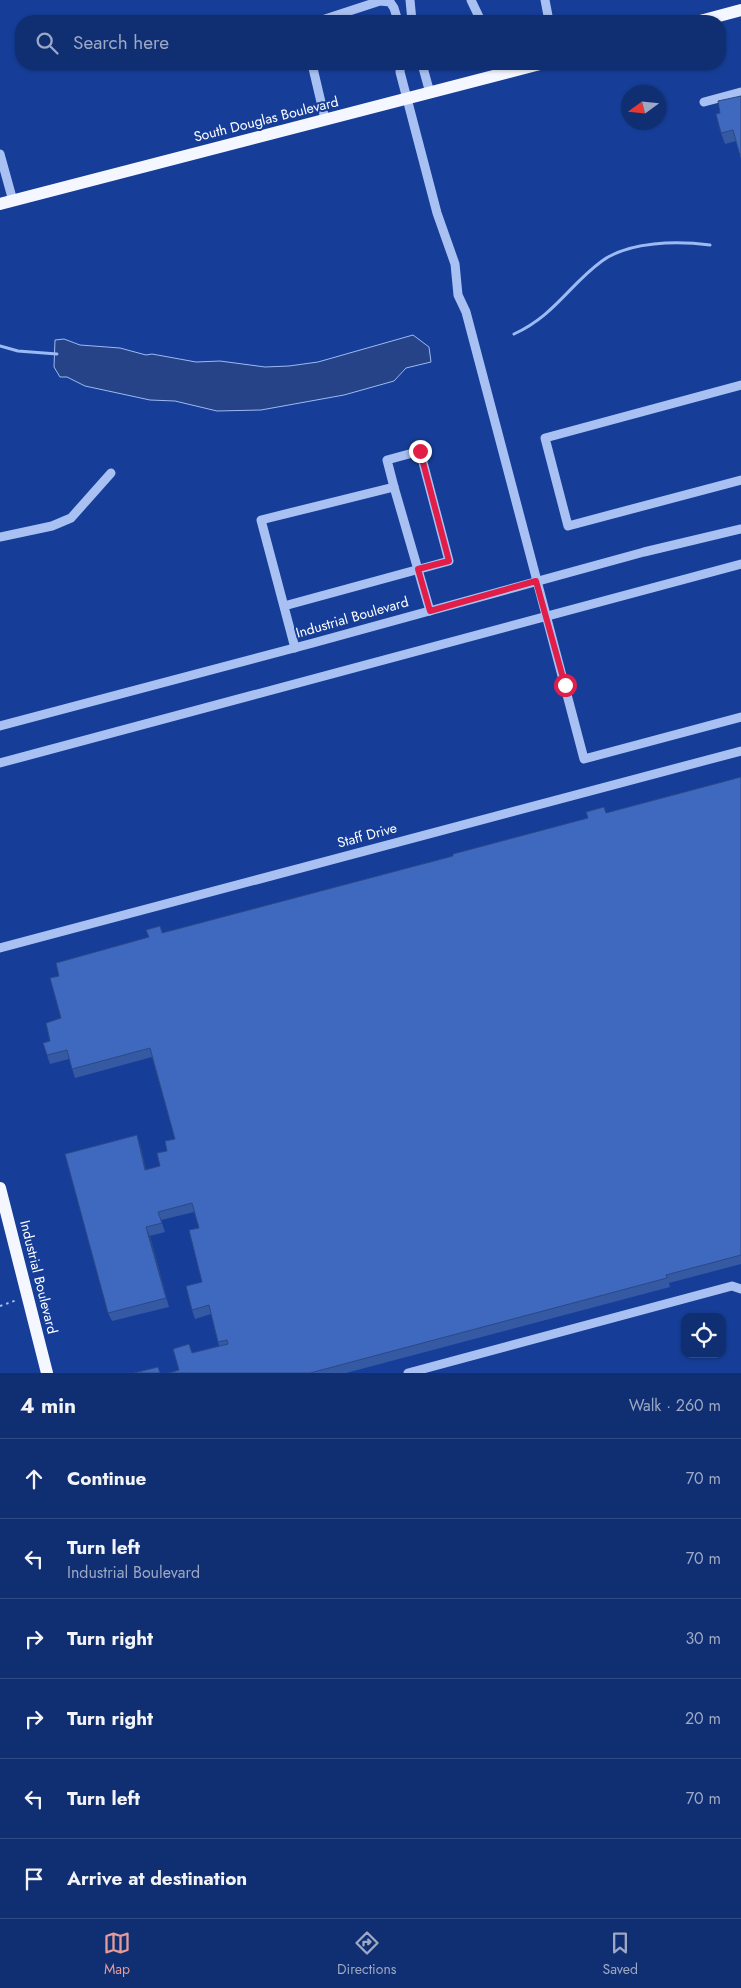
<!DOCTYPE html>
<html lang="en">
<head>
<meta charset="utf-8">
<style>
  body { margin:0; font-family:Jost,sans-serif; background:#1e3a7a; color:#f1f3f6 }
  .controls { position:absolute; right:15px; bottom:15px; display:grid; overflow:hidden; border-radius:10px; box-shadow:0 1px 4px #0004 }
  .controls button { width:45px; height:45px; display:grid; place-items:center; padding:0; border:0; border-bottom:1px solid #304a84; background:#102e72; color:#f1f3f6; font:25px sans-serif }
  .compass { position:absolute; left:621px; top:85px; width:45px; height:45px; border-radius:50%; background:#102e72; box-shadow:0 1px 4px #0004; rotate:255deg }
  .stop { position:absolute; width:15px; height:15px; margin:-11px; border:4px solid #e11d48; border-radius:50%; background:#fff }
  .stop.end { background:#e11d48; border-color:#fff; box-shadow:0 1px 5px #0008 }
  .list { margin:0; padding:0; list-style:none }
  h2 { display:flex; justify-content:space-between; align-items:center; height:65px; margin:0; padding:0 20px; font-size:21px }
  h2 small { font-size:16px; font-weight:400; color:#9ca8c4 }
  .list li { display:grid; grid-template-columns:32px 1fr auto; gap:15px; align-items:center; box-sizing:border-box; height:80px; padding:0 20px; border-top:1px solid #304a84 }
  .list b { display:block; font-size:19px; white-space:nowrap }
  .list p { margin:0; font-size:16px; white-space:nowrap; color:#9ca8c4 }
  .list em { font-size:16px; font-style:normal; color:#9ca8c4 }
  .icon { flex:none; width:28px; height:28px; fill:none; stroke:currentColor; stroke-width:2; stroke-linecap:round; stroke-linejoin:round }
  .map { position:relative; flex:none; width:741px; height:1373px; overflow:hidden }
  .search { position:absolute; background:#102e72; box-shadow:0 1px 4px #0004; left:15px; right:15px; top:15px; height:55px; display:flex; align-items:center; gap:12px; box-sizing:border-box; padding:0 18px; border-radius:20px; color:#9ca8c4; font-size:19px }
  .sheet { height:545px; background:#102e72 }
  nav { display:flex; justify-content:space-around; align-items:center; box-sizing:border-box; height:70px; border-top:1px solid #304a84; background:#102e72; font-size:14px; color:#9ca8c4 }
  nav a { display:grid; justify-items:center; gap:2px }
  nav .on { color:#e69b98 }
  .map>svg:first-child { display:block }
</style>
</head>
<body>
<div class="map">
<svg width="741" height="1373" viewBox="0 0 741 1373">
  <rect width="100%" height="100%" fill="#163e98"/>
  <path fill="#264387" stroke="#9cbaf4" d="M413,335L429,347L431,362L406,368L394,381L344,395L261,410L217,411L175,401L150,400L85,386L67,377H60L54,367L55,340L64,339L80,345L120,348L146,355L152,354L196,362L220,361L265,367L289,366L318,362Z"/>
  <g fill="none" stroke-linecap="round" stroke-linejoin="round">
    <g stroke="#9cbaf4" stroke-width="3">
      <path d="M514,334C555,315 569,285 602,261C629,241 678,241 710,245"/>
      <path d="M0,346L18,351L57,354"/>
    </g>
    <path stroke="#a9c1f2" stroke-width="2" stroke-dasharray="2.5 4" stroke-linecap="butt" d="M0,1306L17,1300"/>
    <g stroke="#a9c1f2" stroke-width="9">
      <path d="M410,0L412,21"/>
      <path d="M471,0L481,21"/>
      <path d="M545,0L549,21"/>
      <path d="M319,21L380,1L390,2L394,8L398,21"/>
      <path d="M312,64L325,119"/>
      <path d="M401,64L400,72L437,213L455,264L458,295L466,312L584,759L741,717"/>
      <path d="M422,64L430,93"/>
      <path d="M704,102L741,92"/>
      <path d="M0,154L13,201"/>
      <path d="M741,385L545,438L568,526L741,480"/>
      <path d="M394,487L430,611"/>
      <path d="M0,537L52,526L71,518L111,473"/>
      <path d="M284,606L449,561L420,451L387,460L394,487L261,520L295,648"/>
      <path d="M0,726L313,643L644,552L741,529"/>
      <path d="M0,763L741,564"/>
      <path d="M0,948L741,751"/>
      <path d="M408,1373L732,1286L741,1289"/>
    </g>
    <g stroke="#f4f7ff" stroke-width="12">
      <path d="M700,21L741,10"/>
      <path d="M0,204L540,64"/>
      <path d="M0,1188L47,1373"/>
    </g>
  </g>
  <g fill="#3659a4">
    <path d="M741,96V159L736,141L725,144L721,133L720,113Z"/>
    <path d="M741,777V1264L669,1283L670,1287L346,1373H169L179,1370L193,1353L219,1346L211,1314L195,1319L192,1310L202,1282L199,1228L194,1212L161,1220L165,1232L150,1236L169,1307L112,1321L108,1313L140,1144L146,1170L160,1166L167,1151L175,1139L152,1057L75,1078L69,1059L50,1064L47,1055L50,1041L61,1018L59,976L149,937L160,926L163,933L453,856L606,813Z"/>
  </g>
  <g fill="#2c4986">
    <path d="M137,1135L140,1144L148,1179L145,1170Z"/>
    <path d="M146,1227L150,1236L169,1307L166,1298Z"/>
  </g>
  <g fill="#3f68bf" stroke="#2c4986">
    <path d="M741,96V154L740,155L733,130L721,133L716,114L720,113L718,101Z"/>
    <path d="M741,777V1255L666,1275L667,1278L310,1373H169L179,1370L173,1349L189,1344L192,1353L228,1344L227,1340L218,1342L209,1305L192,1310L186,1286L202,1282L189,1230L199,1228L192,1203L158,1212L162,1223L146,1227L166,1298L108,1313L65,1154L137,1135L145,1170L160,1166L157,1153L167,1151L165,1141L175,1139L150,1048L72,1069L67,1050L47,1055L43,1043L50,1041L46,1023L61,1018L50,978L59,976L56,963L149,937L146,930L160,926L162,933L453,856V854L588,818L586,812L604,807L606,813Z"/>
    <path d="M158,1367L160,1373H134Z"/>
  </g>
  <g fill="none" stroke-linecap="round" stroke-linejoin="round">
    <path stroke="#e11d48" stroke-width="6" d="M420,451L449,561L418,569L430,611L536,581L565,685"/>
  </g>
  <g text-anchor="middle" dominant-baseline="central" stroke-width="4" stroke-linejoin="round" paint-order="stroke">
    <g font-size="14" fill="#fff" stroke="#163e98">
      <text transform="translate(266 119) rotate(-14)">South Douglas Boulevard</text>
      <text transform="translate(352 617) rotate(-16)">Industrial Boulevard</text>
      <text transform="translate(367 835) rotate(-15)">Staff Drive</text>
      <text transform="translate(39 1277) rotate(76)">Industrial Boulevard</text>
    </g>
  </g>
</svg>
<div class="controls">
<button><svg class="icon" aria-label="locate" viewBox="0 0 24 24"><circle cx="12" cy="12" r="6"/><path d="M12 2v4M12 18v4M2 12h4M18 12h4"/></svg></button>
</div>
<svg class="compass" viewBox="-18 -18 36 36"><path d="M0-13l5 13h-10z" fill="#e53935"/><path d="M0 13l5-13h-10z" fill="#9ca8c4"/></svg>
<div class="stop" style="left:565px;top:685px"></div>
<div class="stop end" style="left:420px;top:451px"></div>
<div class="search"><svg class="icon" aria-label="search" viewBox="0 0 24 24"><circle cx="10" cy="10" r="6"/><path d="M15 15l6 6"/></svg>Search here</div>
</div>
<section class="sheet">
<h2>4 min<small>Walk · 260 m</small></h2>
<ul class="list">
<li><svg class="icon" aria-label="ahead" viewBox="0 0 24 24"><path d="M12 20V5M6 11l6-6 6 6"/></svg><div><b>Continue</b></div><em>70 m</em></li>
<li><svg class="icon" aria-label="left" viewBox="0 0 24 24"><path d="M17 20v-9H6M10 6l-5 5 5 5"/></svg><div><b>Turn left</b><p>Industrial Boulevard</p></div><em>70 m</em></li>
<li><svg class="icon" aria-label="right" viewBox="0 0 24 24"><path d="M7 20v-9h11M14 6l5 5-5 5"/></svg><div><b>Turn right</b></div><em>30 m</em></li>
<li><svg class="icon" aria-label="right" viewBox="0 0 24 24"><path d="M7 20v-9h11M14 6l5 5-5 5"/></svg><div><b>Turn right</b></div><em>20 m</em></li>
<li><svg class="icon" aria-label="left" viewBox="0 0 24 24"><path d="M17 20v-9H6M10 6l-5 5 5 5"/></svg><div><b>Turn left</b></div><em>70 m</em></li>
<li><svg class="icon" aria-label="arrive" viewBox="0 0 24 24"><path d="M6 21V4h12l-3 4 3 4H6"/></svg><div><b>Arrive at destination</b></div></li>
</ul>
</section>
<nav>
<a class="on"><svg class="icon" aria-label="map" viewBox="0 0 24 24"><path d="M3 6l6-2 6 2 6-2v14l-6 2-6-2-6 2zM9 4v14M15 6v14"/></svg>Map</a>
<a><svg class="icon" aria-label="directions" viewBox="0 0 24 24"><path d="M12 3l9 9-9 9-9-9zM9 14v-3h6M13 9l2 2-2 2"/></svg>Directions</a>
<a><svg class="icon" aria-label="saved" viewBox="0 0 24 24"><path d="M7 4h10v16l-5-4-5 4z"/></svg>Saved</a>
</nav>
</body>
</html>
